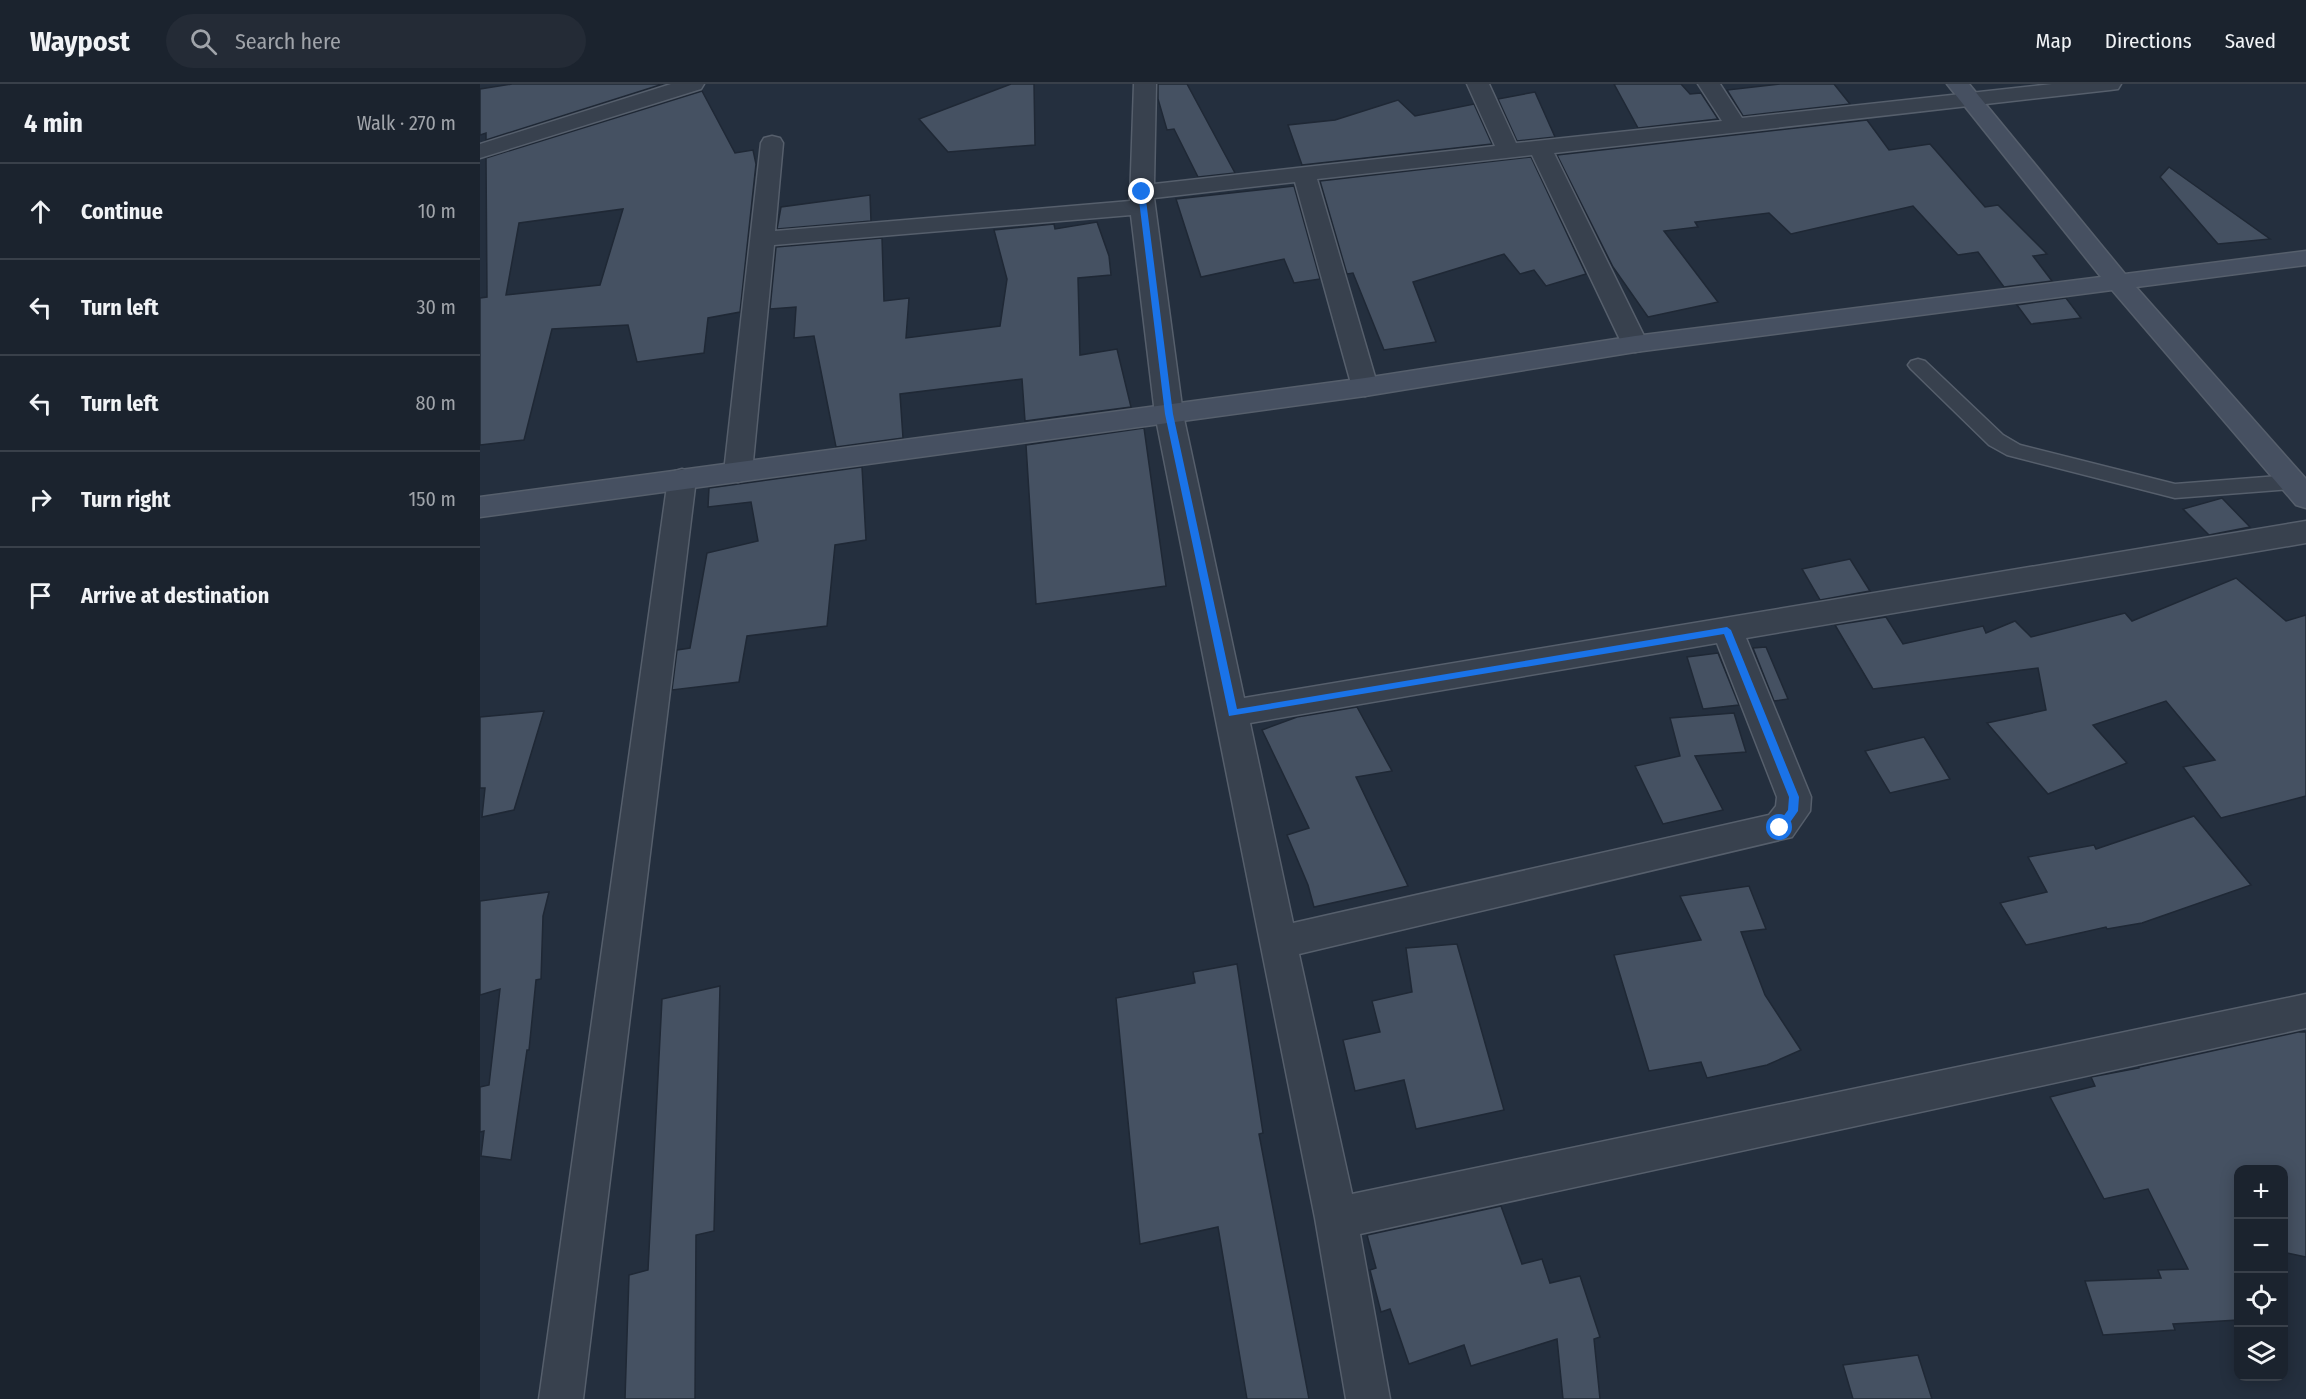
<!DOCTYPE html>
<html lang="en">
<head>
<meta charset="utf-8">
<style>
  body { margin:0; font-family:"Fira Sans Condensed",sans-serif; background:#242b36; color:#f1f3f6 }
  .controls { position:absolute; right:18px; bottom:18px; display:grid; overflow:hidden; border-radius:12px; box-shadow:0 3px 15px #0003 }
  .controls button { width:54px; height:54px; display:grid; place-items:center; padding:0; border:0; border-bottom:2px solid #39404a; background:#1b232e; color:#f1f3f6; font:30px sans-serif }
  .stop { position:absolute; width:18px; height:18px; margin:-14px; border:4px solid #1a73e8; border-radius:50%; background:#fff }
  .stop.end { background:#1a73e8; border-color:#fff; box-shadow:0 2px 6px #0008 }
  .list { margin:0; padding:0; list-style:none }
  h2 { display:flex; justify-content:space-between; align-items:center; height:78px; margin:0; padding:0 24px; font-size:26px }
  h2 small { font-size:20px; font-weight:400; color:#a0a4aa }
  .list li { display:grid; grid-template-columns:39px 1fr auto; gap:18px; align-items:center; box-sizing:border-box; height:96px; padding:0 24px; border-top:2px solid #39404a }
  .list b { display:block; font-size:22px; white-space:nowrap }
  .list em { font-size:20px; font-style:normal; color:#a0a4aa }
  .icon { flex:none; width:33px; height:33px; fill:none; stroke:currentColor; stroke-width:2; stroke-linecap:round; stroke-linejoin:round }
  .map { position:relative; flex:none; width:1826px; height:1315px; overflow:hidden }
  header { display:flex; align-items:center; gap:36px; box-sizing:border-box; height:84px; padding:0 30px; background:#1b232e; border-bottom:2px solid #39404a }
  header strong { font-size:28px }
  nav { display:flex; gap:33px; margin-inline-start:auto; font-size:21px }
  .search { width:420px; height:54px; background:#242b36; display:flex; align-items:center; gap:15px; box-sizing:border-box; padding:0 21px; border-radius:33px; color:#a0a4aa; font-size:22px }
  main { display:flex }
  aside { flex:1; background:#1b232e }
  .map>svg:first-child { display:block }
</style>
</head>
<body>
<header>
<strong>Waypost</strong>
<div class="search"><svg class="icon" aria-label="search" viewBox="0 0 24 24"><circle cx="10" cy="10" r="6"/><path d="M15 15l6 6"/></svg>Search here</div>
<nav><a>Map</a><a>Directions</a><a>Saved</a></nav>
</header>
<main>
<aside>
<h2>4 min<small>Walk · 270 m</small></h2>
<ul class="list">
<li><svg class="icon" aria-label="ahead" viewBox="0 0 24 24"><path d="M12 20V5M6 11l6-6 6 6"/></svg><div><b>Continue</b></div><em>10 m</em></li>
<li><svg class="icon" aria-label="left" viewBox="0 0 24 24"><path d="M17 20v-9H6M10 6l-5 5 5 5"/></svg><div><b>Turn left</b></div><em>30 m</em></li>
<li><svg class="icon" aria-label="left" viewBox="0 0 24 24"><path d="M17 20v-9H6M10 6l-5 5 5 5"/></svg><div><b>Turn left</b></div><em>80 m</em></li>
<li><svg class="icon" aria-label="right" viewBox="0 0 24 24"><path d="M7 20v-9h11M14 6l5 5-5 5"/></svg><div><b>Turn right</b></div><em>150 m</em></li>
<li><svg class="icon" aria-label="arrive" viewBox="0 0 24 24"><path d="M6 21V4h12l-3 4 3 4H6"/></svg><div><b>Arrive at destination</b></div></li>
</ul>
</aside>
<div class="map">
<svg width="1826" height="1315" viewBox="0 0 1826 1315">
  <rect width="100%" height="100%" fill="#242f3e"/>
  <g fill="#455162" stroke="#1f2835" stroke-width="1.5" fill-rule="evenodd">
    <path d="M32,0H183L6,56V49L0,51V5Z"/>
    <path d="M531,0H554L555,61L468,68L439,35Z"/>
    <path d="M678,0H707L755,89L718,93L694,45L687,46L678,15Z"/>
    <path d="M1134,0H1201L1210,10L1221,9L1238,35L1158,44Z"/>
    <path d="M1300,0H1354L1370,20L1263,32L1247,6Z"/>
    <path d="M222,7L255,69L273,66L276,80L260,228L228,234L224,269L157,278L148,241L72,245L44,356L0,361V214L7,213L6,74ZM143,125L120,201L26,211L39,139Z"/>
    <path d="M1055,8L1075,53L1037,57L1018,15Z"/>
    <path d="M918,16L935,32L994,20L1012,60L822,81L808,41L855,36Z"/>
    <path d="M1387,36L1409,66L1450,60L1505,123L1518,121L1567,170L1553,172L1572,197L1524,203L1498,168L1478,171L1433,122L1311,150L1289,129L1215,138L1218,143L1184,147L1238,218L1168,233L1133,183L1077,71Z"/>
    <path d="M1051,73L1106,190L1066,202L1054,186L1040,190L1024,170L933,198L956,258L904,266L873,189L867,190L840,97Z"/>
    <path d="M1689,83L1790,155L1738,160L1680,93Z"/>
    <path d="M814,102L840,195L814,199L804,175L721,193L696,115Z"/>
    <path d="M390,111L391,137L297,145L301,123Z"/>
    <path d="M617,138L629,172L631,191L598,194L600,271L637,265L651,323L545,337L542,295L420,310L423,354L356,363L334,252L314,254L316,223L290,225L296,163L402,154L404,217L429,214L426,254L520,242L527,195L514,146L574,140L575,145Z"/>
    <path d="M1586,214L1601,234L1551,240L1537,221Z"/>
    <path d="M664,344L686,502L556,520L546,361Z"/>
    <path d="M382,383L386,456L355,461L347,542L267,552L259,598L192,606L197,566L210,564L227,469L278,457L271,418L228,423L229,404Z"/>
    <path d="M1742,414L1770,443L1729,451L1703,425Z"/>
    <path d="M1370,475L1390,507L1340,516L1322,485Z"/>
    <path d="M1756,494L1806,537L1826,531V712L1741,734L1703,683L1735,676L1686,617L1613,641L1647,679L1568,710L1507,639L1566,626L1558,584L1393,605L1355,541L1406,533L1423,560L1503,542L1506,549L1535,537L1551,553L1645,529L1652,537Z"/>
    <path d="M1286,563L1308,615L1294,617L1273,564Z"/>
    <path d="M1238,569L1259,621L1223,625L1207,573Z"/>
    <path d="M877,623L912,687L876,693L928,802L834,823L828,801L807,751L829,744L782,646L817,633Z"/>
    <path d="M64,627L34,726L2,733L5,704H0V633Z"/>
    <path d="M1254,629L1266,668L1215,672L1243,726L1183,740L1155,682L1200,672L1190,634Z"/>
    <path d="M1444,653L1470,695L1410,709L1385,667Z"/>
    <path d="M1714,732L1771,801L1662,839L1627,845L1626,843L1546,861L1520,819L1567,808L1548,773L1614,761L1616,765Z"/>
    <path d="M1269,802L1286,845L1261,848L1285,911L1321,966L1287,981L1227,994L1221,978L1169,987L1134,871L1221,856L1200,812Z"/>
    <path d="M69,808L63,832L61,895L56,896L49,966H47L31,1076L1,1072L4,1047L0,1048V1003L9,1001L20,905L0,911V817Z"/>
    <path d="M977,860L1024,1026L936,1045L924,996L875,1007L863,956L900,948L892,917L932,908L926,864Z"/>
    <path d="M757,880L783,1049L779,1050L829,1315H767L738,1143L660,1160L636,914L715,899L713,888Z"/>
    <path d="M240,902L234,1147L216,1151L215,1315H145L149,1191L168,1186L182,915Z"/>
    <path d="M1818,948H1826V1173L1803,1168V1086H1758V1236L1693,1240L1695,1246L1623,1251L1605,1197L1681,1194L1678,1186L1708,1185L1668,1105L1624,1115L1570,1013L1615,1002L1611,993L1659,984V983Z"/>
    <path d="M1021,1122L1042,1180L1062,1175L1070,1199L1100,1192L1120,1253L1114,1255L1120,1315H1083L1077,1255L991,1282L984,1261L929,1280L910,1225L901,1228L890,1186L896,1184L887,1151Z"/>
    <path d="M1438,1271L1452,1315H1373L1363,1281Z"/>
  </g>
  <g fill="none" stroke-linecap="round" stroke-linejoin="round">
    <defs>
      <path id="lane" d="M1438,275L1445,277L1523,351L1540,361L1695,400L1812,391L1819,393L1822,398L1819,403L1812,405L1695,414L1527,371L1509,361L1431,285L1428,281L1431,277Z"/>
      <g id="street">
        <path d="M191,0H224L221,5L0,74V60Z"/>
        <path d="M654,0H676L674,100L1015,62L987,0H1009L1036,59L1242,37L1218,0H1240L1262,34L1572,0H1641L1638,5L1630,6L1074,69L1168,260L1164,266L1155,268L1146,266L1142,260L1052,71L837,95L898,303L894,309L885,312L876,309L872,303L815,98L674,114L703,330L764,614L1826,437V459L1266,554L1331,713L1330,727L1312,753L819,870L872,1110L1826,910V944L880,1150L910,1315H866L835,1134L675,330L651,131L294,161L272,388L268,395L258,398L248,395L244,388L281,59L284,54L292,52L300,54L303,59L295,147L650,117ZM1237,559L1297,713L1296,722L1289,731L813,839L770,639Z"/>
        <path d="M202,385L212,388L216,395L103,1315H59L188,395L192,388Z"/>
      </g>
      <path id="secondary" d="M1467,0H1489L1645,190L1826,167V181L1656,203L1826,395V424L1816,421L1632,206L1155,268L885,312L0,433V413L885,294L1155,252L1621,193Z"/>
    </defs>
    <use href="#lane" stroke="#565f6c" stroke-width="3"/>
    <use href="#street" stroke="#565f6c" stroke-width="3"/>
    <use href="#secondary" stroke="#565f6c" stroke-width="3"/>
    <use href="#lane" fill="#38414e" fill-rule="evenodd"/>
    <use href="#street" fill="#38414e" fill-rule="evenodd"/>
    <use href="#secondary" fill="#465061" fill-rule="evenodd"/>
  </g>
  <path fill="#1a73e8" d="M662,106L665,108L693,330L757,625L1247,543L1251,546L1319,713L1318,727L1304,747L1300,748L1295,744L1308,726L1309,713L1244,550L749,632L685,330L658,108Z"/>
</svg>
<div class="controls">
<button>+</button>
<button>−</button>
<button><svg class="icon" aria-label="locate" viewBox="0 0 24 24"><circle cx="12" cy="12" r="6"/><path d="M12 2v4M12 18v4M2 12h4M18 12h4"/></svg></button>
<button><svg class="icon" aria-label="layers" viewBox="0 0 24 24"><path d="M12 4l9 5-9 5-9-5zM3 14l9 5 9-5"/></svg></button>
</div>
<div class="stop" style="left:1300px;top:744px"></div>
<div class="stop end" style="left:662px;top:108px"></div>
</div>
</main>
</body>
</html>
